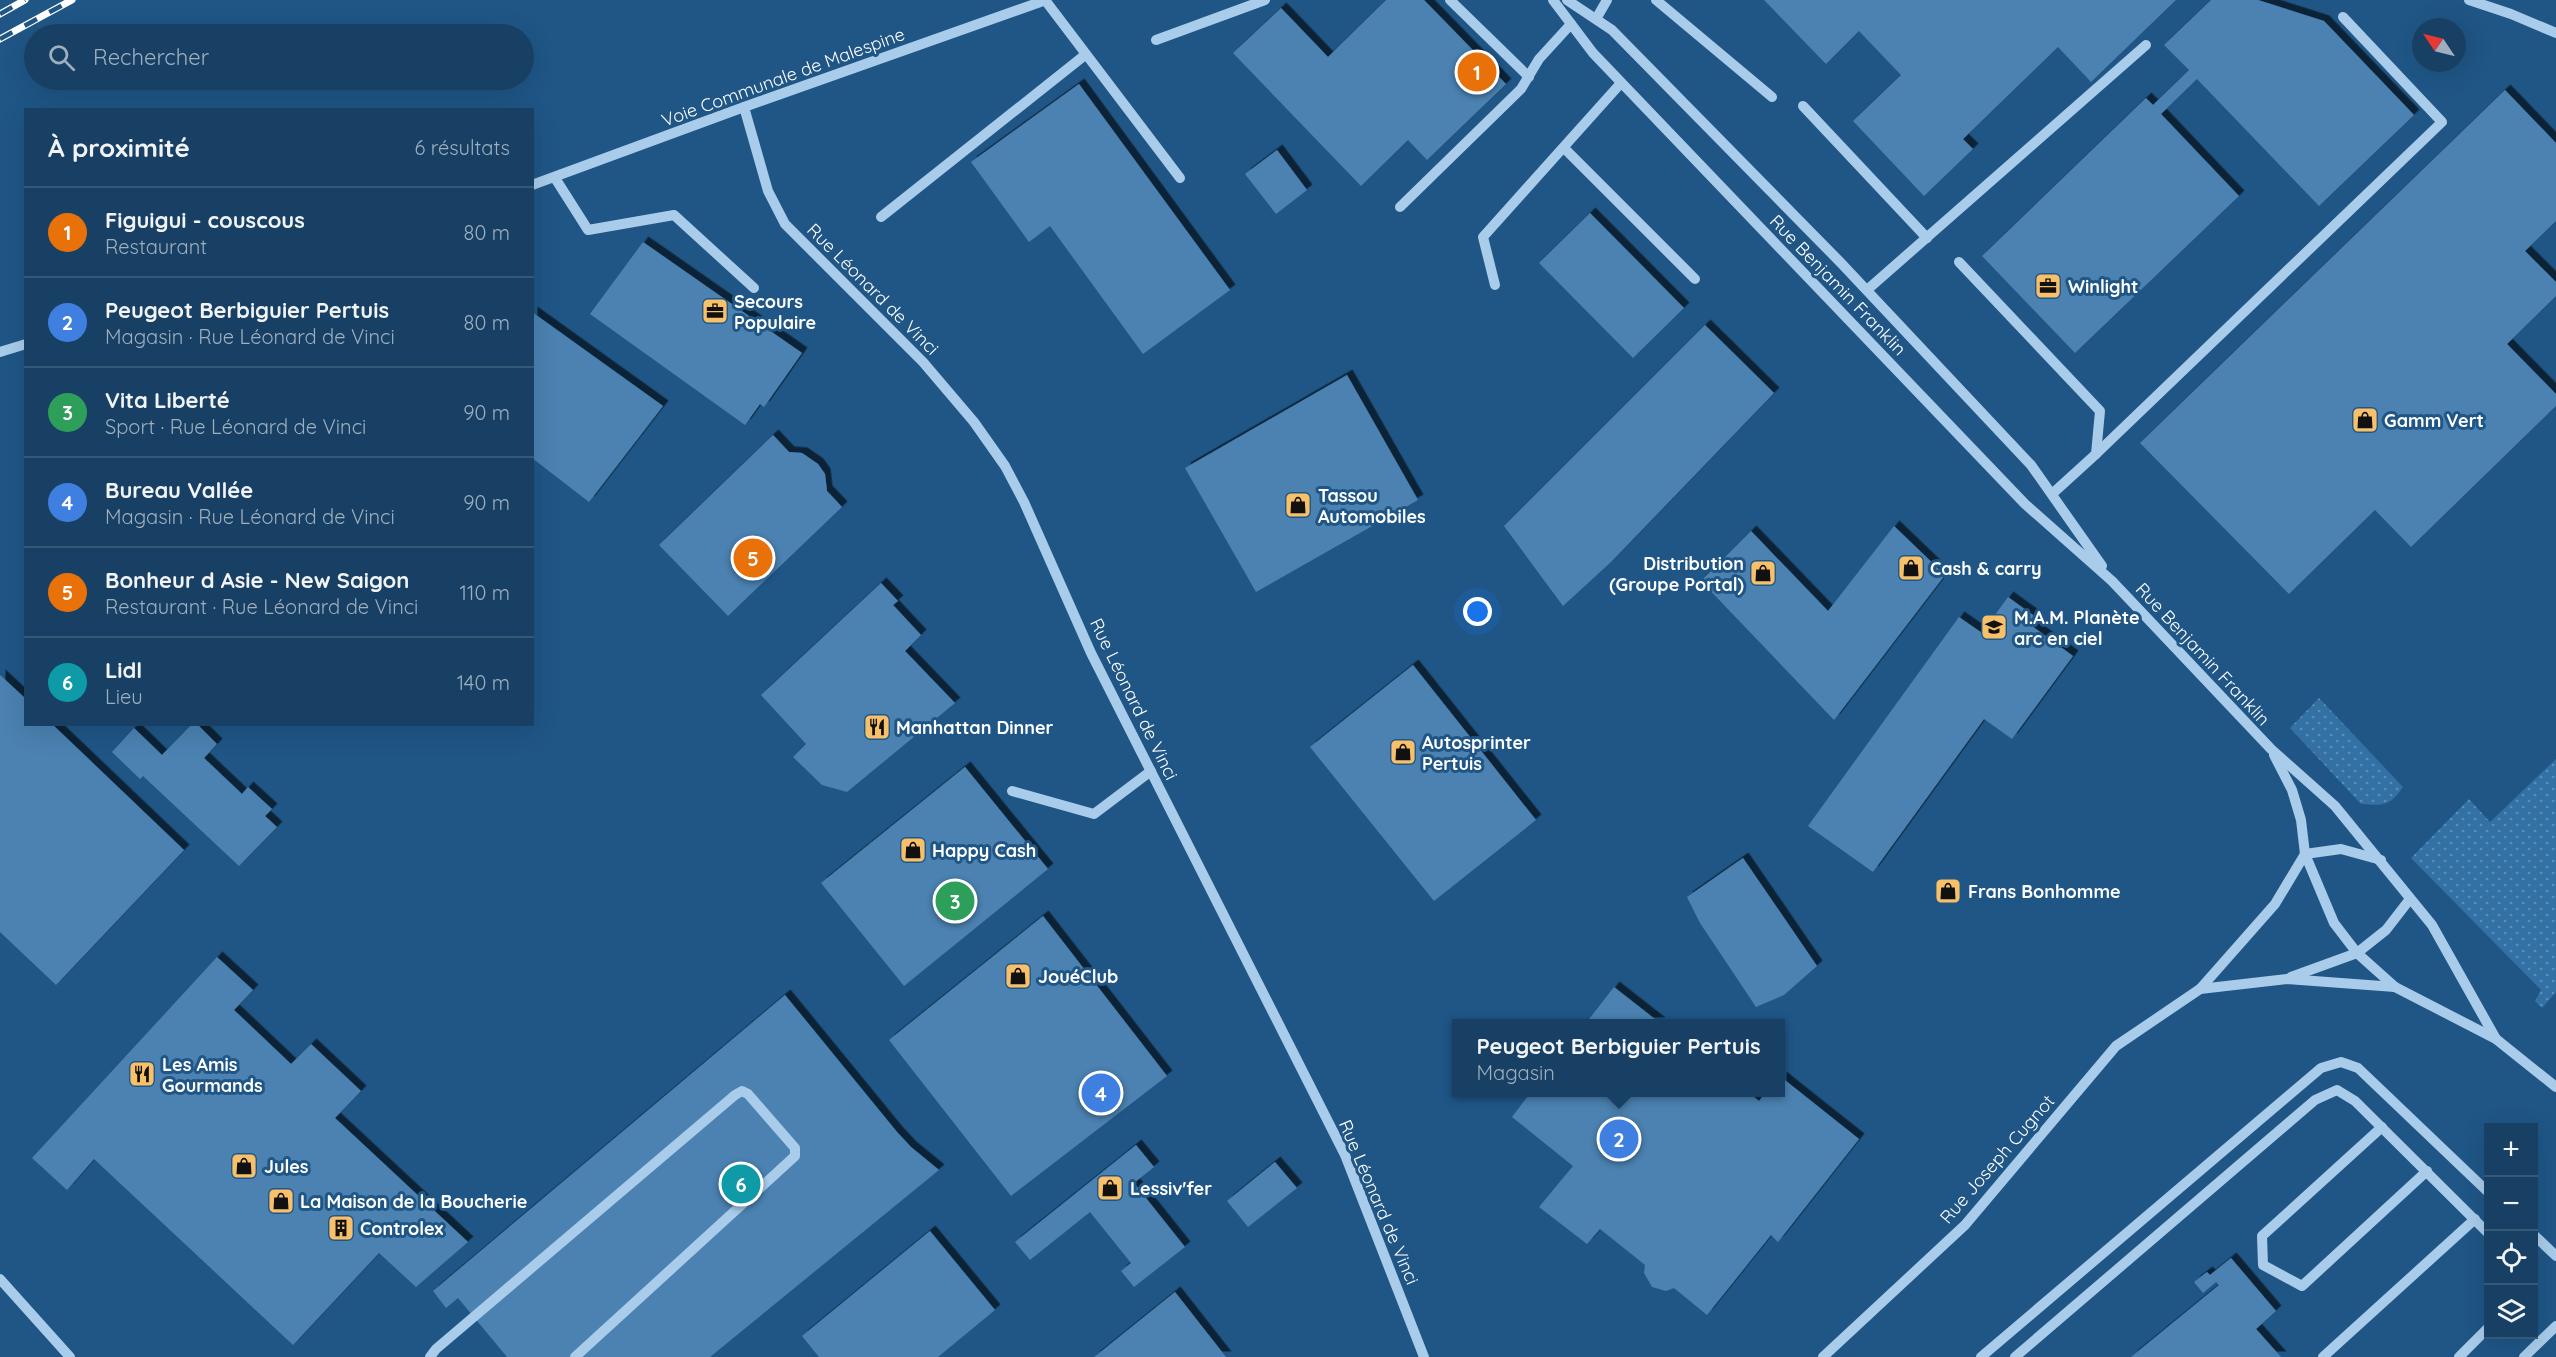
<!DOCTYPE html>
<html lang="fr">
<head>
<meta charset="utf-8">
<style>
  body { margin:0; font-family:Quicksand,sans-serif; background:#20476a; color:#f1f3f6 }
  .controls { position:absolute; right:18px; bottom:18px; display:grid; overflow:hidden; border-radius:0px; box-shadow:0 6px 24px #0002 }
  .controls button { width:54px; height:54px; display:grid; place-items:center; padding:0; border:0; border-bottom:2px solid #365978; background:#174064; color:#f1f3f6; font:30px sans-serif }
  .compass { position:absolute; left:2412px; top:18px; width:54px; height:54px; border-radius:50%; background:#174064; box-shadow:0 6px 24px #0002; rotate:305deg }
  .you { position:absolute; left:1478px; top:612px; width:21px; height:21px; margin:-15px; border:4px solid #fff; border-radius:50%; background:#1a73e8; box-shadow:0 0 0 9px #1a73e833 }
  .badge { display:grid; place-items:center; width:39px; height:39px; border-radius:50%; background:#f8c169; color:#fff; font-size:20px; font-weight:700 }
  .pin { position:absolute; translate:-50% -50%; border:3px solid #fff; box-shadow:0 2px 6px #0006 }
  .popup { position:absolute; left:1452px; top:1019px; width:333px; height:78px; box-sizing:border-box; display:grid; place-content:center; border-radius:0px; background:#174064; filter:drop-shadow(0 2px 4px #0005); font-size:20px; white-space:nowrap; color:#9eafbf }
  .popup b { font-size:22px; color:#f1f3f6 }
  .popup::after { content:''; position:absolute; left:50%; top:100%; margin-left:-12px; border:12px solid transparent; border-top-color:#174064 }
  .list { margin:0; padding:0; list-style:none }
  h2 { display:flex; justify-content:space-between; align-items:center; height:78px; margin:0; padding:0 24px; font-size:26px }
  h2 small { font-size:20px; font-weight:400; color:#9eafbf }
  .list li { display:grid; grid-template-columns:39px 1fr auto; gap:18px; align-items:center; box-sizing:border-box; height:90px; padding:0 24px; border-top:2px solid #365978 }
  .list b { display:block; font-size:22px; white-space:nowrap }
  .list p { margin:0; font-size:20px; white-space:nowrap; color:#9eafbf }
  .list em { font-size:20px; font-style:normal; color:#9eafbf }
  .icon { flex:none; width:33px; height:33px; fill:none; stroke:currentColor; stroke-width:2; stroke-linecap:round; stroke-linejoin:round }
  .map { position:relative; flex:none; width:2556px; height:1357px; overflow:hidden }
  .search { position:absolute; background:#174064; box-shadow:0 6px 24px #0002; left:24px; top:24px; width:510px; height:66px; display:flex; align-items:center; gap:15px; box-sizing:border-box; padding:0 21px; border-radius:33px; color:#9eafbf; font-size:22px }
  .panel { position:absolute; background:#174064; box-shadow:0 6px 24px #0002; left:24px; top:108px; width:510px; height:618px; border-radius:0px }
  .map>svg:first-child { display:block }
</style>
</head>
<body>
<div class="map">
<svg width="2556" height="1357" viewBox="0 0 2556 1357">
  <defs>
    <pattern id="grass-dots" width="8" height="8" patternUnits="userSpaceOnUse" patternTransform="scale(1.5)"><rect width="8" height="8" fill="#3370a4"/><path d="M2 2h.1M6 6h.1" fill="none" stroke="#5c8db6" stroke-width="1.8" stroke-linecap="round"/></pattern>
    <filter id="shadow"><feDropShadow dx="5.5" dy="-5.5" stdDeviation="0" flood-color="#0009"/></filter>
  </defs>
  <rect width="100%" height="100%" fill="#1f5686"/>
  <g fill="url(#grass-dots)">
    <path d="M2319,698L2403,787C2390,806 2383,806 2361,804L2290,728Z"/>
    <path d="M2556,759V992L2542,1008L2535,1001L2541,990L2411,858L2469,799L2490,822Z"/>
  </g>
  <g fill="#4c82b1" filter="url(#shadow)">
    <path d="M1386,0H1424L1506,84L1427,160L1408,140L1361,186L1233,53L1281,8L1328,57Z"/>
    <path d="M1764,0H2176L2091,82L2058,47L1963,139L1973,149L1924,196L1853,121L1901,75L1859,31L1826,64Z"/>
    <path d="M2211,0H2258L2324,21L2414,115L2319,206L2197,79L2161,114L2239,196L2075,353L1982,256L2146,98L2153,105L2189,70L2164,45Z"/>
    <path d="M1079,84L1230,290L1143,354L1050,226L1029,242L971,162Z"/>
    <path d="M2505,90L2556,143V221L2525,251L2556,282V296L2507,344L2556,394V406L2411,547L2375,510L2289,594L2140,443Z"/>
    <path d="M1277,150L1307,190L1276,214L1245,174Z"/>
    <path d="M1590,213L1684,308L1633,358L1539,263Z"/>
    <path d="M643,242L802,353L764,407L760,404L745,425L590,314Z"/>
    <path d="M532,312L663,406L589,502L532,458Z"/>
    <path d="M1705,325L1774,393L1611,562L1563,606L1504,526Z"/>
    <path d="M1347,375L1418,500L1256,592L1185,468Z"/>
    <path d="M773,435L789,452L802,453L818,464L825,474L827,491L842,507L728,616L659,545Z"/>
    <path d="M1894,526L1945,575L1834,720L1701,581L1751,531L1828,611Z"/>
    <path d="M881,583L898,601L893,605L921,635L905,651L955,703L847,792L822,785L793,757L806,744L761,695Z"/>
    <path d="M2008,597L2037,618L2032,626L2073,656L2012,739L1984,719L1873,872L1808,826L1959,617L1982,633Z"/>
    <path d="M1413,665L1536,820L1434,901L1310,747Z"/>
    <path d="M0,675L26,699V724H52L184,850L56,985L0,932Z"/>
    <path d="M192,724H197L217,744L204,758L242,794L248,787L272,809L265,816L277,827L239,866L143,776L140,779L112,752L134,728L162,755Z"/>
    <path d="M965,767L1048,869L904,986L821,883Z"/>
    <path d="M1743,858L1817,966L1784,995L1756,1007L1700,923L1687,897Z"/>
    <path d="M1043,916L1167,1076L1011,1196L889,1040Z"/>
    <path d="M217,957L253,990L234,1010L291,1064L311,1044L361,1091L335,1118L468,1242L416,1287L379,1253L293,1345L94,1159L67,1190L32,1158Z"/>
    <path d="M1614,987L1660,1023H1586Z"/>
    <path d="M785,995L897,1132L911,1147L939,1170L710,1357H507L458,1298L446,1308L433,1291Z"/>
    <path d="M1781,1077L1859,1139L1778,1242L1771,1235L1707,1315L1674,1288L1666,1291L1652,1287L1644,1273L1645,1265L1600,1229L1587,1244L1539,1207L1573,1166L1512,1117L1531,1092H1748L1759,1101L1766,1092H1781Z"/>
    <path d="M1136,1145L1154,1167L1134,1183L1185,1247L1134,1287L1121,1271L1131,1263L1090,1212L1030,1260L1015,1242Z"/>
    <path d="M1275,1162L1297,1188L1248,1227L1227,1201Z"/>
    <path d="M930,1231L995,1310L938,1357H819L802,1336Z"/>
    <path d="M2231,1258L2276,1311L2256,1329L2281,1357H2131L2219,1285L2216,1282L2203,1293L2194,1282L2207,1272L2210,1275Z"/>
    <path d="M1175,1292L1226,1357H1094L1098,1354Z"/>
  </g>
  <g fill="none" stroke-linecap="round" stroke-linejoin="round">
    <g stroke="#a8ccea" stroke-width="10">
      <path d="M1045,0L1180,178"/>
      <path d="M1450,0L1529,77"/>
      <path d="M1553,0L1593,53L2025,504L2112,581L2271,749L2335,806L2432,925L2496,1039"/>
      <path d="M1567,0L1612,30L1841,263L2031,465L2102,566"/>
      <path d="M1656,0L1772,97"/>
      <path d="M2469,0L2511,14L2556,33"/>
      <path d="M1596,19L1607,0"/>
      <path d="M1156,40L1265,0"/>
      <path d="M1803,106L1927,238"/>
      <path d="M744,107L768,191L785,224L923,362L974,422L1005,466L1024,502L1091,653L1345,1155L1424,1357"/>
      <path d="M1564,148L1695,279"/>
      <path d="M555,178L588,230L674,215L754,288"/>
      <path d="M532,185L744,107L1046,0"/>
      <path d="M1400,207L1521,89L1539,59L1571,24"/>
      <path d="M881,217L1085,55"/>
      <path d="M1959,262L2100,411L2096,454L2052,494"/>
      <path d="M1495,285L1483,237L1621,83"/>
      <path d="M1867,290L2146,45"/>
      <path d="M0,352L26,344"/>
      <path d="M2096,454L2442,122L2343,17"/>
      <path d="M2274,755L2292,790L2301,820L2305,854L2334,923L2357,953L2395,987L2496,1039L2556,1087"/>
      <path d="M1012,791L1094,814L1151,771"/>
      <path d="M2291,977L2357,953L2386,930L2410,899"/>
      <path d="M2200,989L2287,979L2395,987"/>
      <path d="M2382,1127L2262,1236L2263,1265L2302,1286L2427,1171"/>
      <path d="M2534,1235L2556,1256"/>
      <path d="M0,1279L70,1357"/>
      <path d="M430,1357L436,1349L735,1095L742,1091L748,1094L795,1148V1156L575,1357"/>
      <path d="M1823,1357L1965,1225L2116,1046L2200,989L2275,904L2305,854L2341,849L2381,860"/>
      <path d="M1981,1357L2321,1068L2341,1062L2358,1068L2488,1192"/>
      <path d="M2015,1357L2315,1100L2337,1090L2355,1101L2488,1233"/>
      <path d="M2323,1357L2475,1219"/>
      <path d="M2459,1357L2488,1328"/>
      <path d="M2524,1357L2556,1326"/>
    </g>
    <defs>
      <g id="rail">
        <path d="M0,14L25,0"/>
        <path d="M0,39L72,0"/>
      </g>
    </defs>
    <use href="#rail" stroke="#fff" stroke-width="7"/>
    <use href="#rail" stroke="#1f5686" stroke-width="4.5" stroke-dasharray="14" stroke-linecap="butt"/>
  </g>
  <defs>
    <symbol id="office-square" viewBox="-11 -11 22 22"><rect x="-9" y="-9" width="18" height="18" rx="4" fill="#f8c169" stroke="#1f5686"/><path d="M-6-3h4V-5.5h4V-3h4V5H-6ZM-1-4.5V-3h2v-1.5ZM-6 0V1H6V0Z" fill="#111"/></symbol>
    <symbol id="shop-square" viewBox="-11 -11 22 22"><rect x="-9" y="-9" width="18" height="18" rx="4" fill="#f8c169" stroke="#1f5686"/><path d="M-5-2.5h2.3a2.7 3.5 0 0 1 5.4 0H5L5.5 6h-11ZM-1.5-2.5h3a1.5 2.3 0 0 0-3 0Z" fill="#111"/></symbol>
    <symbol id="school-square" viewBox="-11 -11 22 22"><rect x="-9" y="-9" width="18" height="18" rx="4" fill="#f8c169" stroke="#1f5686"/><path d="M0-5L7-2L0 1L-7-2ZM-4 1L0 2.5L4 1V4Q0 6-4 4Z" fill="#111"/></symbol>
    <symbol id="restaurant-square" viewBox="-11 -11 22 22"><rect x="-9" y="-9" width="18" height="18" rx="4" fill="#f8c169" stroke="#1f5686"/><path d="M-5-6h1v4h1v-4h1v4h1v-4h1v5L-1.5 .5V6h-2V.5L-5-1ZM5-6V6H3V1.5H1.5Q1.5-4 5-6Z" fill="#111"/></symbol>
    <symbol id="building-square" viewBox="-11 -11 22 22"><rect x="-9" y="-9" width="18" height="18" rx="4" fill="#f8c169" stroke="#1f5686"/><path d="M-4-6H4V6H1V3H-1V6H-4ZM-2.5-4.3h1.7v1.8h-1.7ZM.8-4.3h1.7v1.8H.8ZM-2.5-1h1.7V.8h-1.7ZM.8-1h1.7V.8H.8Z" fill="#111"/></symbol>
  </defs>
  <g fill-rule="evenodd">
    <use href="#office-square" x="2033" y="271" width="30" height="30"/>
    <use href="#office-square" x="700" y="296" width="30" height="30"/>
    <use href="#shop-square" x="2350" y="405" width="30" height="30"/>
    <use href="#shop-square" x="1283" y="490" width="30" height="30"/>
    <use href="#shop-square" x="1896" y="553" width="30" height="30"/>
    <use href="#shop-square" x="1748" y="558" width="30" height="30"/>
    <use href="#school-square" x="1979" y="612" width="30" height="30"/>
    <use href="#restaurant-square" x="862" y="712" width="30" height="30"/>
    <use href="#shop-square" x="1388" y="737" width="30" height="30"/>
    <use href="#shop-square" x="898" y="835" width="30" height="30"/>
    <use href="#shop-square" x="1933" y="876" width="30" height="30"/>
    <use href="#shop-square" x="1003" y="961" width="30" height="30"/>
    <use href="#restaurant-square" x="127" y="1059" width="30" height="30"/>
    <use href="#shop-square" x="229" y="1151" width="30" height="30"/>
    <use href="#shop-square" x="1095" y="1173" width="30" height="30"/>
    <use href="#shop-square" x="266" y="1186" width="30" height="30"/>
    <use href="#building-square" x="326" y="1213" width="30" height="30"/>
  </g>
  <g text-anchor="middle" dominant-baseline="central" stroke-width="6" stroke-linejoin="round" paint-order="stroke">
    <g font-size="18" fill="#fff" stroke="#1f5686">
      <text transform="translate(783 77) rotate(-20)">Voie Communale de Malespine</text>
      <text transform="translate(1838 285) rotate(46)">Rue Benjamin Franklin</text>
      <text transform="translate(873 289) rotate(45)">Rue Léonard de Vinci</text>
      <text transform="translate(2203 654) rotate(47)">Rue Benjamin Franklin</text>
      <text transform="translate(1134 699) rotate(64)">Rue Léonard de Vinci</text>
      <text transform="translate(1997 1159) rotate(-49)">Rue Joseph Cugnot</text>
      <text transform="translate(1379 1202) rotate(67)">Rue Léonard de Vinci</text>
    </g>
    <g font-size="18" font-weight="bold" fill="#fff" stroke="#1f5686" text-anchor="start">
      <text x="2068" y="286">Winlight</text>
      <text x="734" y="301">Secours<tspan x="734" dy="21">Populaire</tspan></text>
      <text x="2384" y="420">Gamm Vert</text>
      <text x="1318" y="495">Tassou<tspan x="1318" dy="21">Automobiles</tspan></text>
      <text x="1744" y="563" text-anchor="end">Distribution<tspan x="1744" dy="21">(Groupe Portal)</tspan></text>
      <text x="1930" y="568">Cash &amp; carry</text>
      <text x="2014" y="617">M.A.M. Planète<tspan x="2014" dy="21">arc en ciel</tspan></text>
      <text x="896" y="727">Manhattan Dinner</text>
      <text x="1422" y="742">Autosprinter<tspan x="1422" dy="21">Pertuis</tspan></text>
      <text x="932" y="850">Happy Cash</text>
      <text x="1968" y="891">Frans Bonhomme</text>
      <text x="1038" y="976">JouéClub</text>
      <text x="162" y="1064">Les Amis<tspan x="162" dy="21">Gourmands</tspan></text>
      <text x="264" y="1166">Jules</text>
      <text x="1130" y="1188">Lessiv'fer</text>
      <text x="300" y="1201">La Maison de la Boucherie</text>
      <text x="360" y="1228">Controlex</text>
    </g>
  </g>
</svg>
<div class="controls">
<button>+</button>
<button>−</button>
<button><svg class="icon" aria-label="locate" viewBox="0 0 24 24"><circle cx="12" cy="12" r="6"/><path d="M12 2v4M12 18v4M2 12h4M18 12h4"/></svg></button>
<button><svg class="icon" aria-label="layers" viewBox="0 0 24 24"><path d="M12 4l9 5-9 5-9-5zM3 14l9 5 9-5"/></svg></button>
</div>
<svg class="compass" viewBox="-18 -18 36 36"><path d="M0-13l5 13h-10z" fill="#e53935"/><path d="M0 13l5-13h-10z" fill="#9eafbf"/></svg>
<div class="you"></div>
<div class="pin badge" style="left:1477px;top:72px;background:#e8710a">1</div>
<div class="pin badge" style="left:1619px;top:1139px;background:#3f7fe0">2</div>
<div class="popup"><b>Peugeot Berbiguier Pertuis</b>Magasin</div>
<div class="pin badge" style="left:955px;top:901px;background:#2e9e5b">3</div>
<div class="pin badge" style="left:1101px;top:1093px;background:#3f7fe0">4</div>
<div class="pin badge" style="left:753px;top:558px;background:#e8710a">5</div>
<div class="pin badge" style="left:741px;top:1184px;background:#0f9aa8">6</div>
<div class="search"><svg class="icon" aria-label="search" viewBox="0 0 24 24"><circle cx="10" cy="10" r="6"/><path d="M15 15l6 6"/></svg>Rechercher</div>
<section class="panel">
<h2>À proximité<small>6 résultats</small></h2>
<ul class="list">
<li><span class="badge" style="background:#e8710a">1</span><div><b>Figuigui - couscous</b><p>Restaurant</p></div><em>80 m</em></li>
<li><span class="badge" style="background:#3f7fe0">2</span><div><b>Peugeot Berbiguier Pertuis</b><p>Magasin · Rue Léonard de Vinci</p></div><em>80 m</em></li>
<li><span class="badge" style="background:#2e9e5b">3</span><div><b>Vita Liberté</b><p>Sport · Rue Léonard de Vinci</p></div><em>90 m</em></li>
<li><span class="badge" style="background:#3f7fe0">4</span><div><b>Bureau Vallée</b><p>Magasin · Rue Léonard de Vinci</p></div><em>90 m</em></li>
<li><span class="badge" style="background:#e8710a">5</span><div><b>Bonheur d Asie - New Saigon</b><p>Restaurant · Rue Léonard de Vinci</p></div><em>110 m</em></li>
<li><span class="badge" style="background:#0f9aa8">6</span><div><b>Lidl</b><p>Lieu</p></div><em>140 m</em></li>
</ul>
</section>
</div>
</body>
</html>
